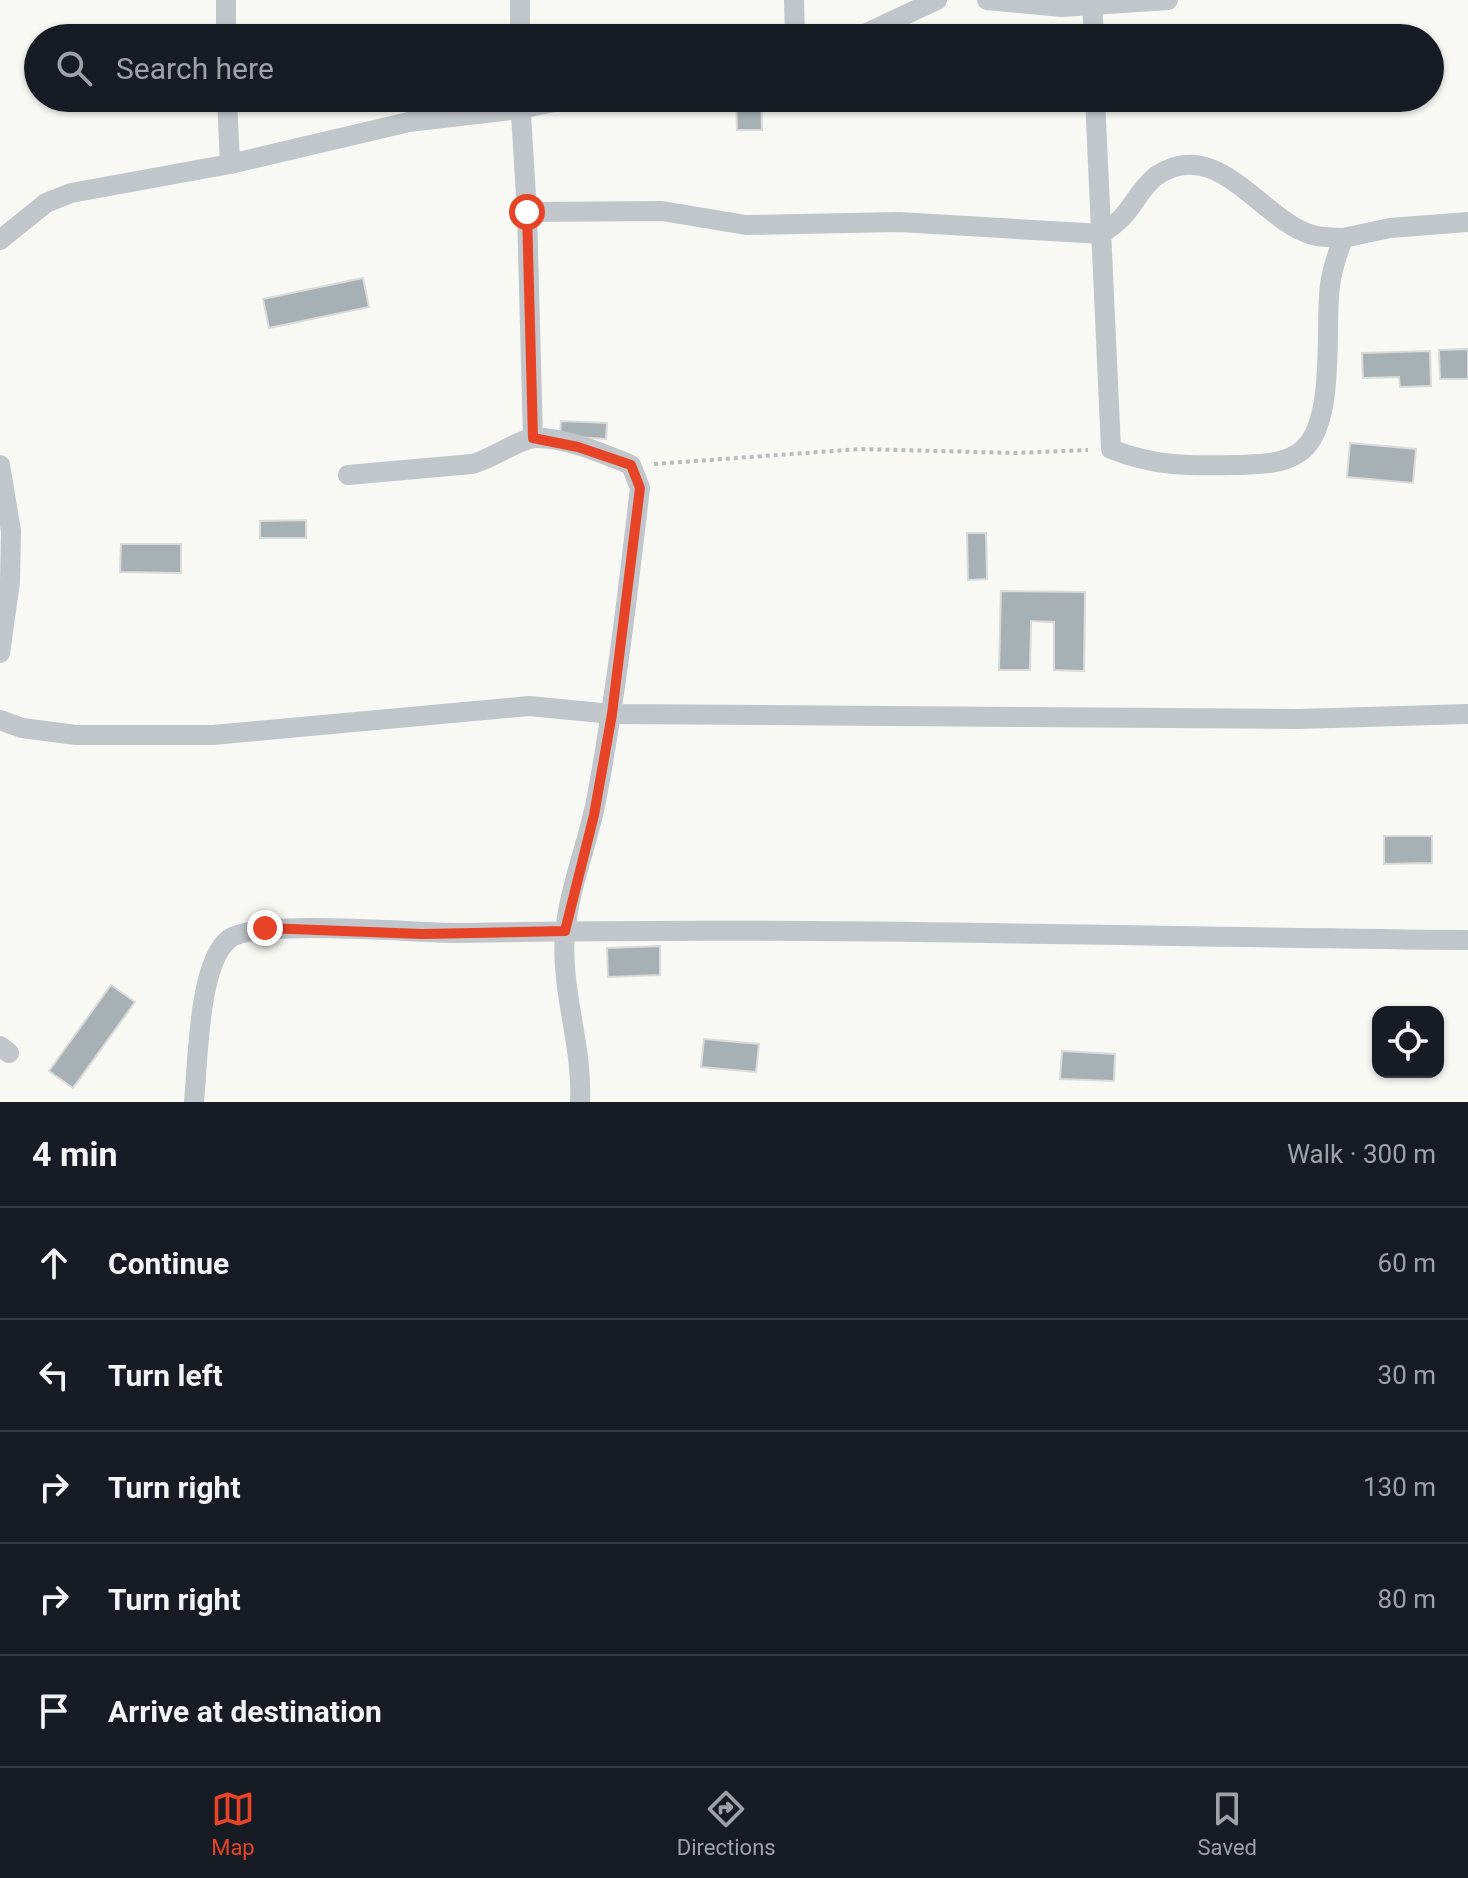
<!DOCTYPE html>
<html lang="en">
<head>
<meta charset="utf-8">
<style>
  body { margin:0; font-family:Roboto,sans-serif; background:#20242c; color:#f1f3f6 }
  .controls { position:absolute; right:24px; bottom:24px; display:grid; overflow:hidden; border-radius:16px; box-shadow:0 2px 6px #0004 }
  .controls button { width:72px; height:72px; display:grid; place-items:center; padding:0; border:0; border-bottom:2px solid #363941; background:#171b24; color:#f1f3f6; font:40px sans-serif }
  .stop { position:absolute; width:24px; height:24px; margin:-18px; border:6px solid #e74427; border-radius:50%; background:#fff }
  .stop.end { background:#e74427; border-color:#fff; box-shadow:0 2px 8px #0008 }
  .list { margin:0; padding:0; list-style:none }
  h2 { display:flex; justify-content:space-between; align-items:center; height:104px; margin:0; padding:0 32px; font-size:34px }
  h2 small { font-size:26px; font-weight:400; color:#9ea1a6 }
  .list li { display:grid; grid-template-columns:52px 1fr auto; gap:24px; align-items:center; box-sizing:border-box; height:112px; padding:0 32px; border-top:2px solid #363941 }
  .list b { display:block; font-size:30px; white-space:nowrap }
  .list em { font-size:26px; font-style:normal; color:#9ea1a6 }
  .icon { flex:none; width:44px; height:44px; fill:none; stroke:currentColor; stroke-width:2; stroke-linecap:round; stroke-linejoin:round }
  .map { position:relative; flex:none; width:1468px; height:1102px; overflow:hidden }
  .search { position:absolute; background:#171b24; box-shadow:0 2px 6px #0004; left:24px; right:24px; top:24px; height:88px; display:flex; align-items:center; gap:20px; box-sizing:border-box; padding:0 28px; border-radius:44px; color:#9ea1a6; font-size:30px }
  .sheet { height:664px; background:#171b24 }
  nav { display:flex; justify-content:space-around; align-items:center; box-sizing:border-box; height:112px; border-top:2px solid #363941; background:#171b24; font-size:22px; color:#9ea1a6 }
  nav a { display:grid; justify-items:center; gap:4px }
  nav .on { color:#e74427 }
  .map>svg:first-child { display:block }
</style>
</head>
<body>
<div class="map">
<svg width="1468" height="1102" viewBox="0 0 1468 1102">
  <rect width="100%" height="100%" fill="#f8f8f5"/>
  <g fill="#a6b0b5" stroke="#dadad8" stroke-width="2">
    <path d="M736,98H761L762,130H737Z"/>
    <path d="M363,278L369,307L269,328L263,299Z"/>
    <path d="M1468,349V379H1440L1439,350Z"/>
    <path d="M1430,351L1431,386L1400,387L1399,377L1363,378L1362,353Z"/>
    <path d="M561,421L607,423L606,439L560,436Z"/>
    <path d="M1350,443L1416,449L1413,483L1347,477Z"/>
    <path d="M306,520V538H260V521Z"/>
    <path d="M967,533H986L987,579L968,580Z"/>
    <path d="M121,544H181V573L120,572Z"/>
    <path d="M1001,591L1085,592L1084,671L1054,670V622L1031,621L1030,670H999Z"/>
    <path d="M1384,836H1432V863L1384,864Z"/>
    <path d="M660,946V975L608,977L607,948Z"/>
    <path d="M111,985L135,1002L73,1088L49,1071Z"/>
    <path d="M704,1039L759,1044L756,1072L701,1067Z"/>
    <path d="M1062,1051L1115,1054L1114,1081L1060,1079Z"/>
  </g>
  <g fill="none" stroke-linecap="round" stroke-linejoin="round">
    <path stroke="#b9bdc0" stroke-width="4" stroke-dasharray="4 4" stroke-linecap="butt" d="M654,464L860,449L1015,453L1088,450"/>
    <g stroke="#c1c6ca" stroke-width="20">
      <path d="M520,0V38"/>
      <path d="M794,0L795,38"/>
      <path d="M987,0L1062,7L1168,0"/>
      <path d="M1092,0L1094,38"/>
      <path d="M226,38V0"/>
      <path d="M856,38L937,0"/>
      <path d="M227,98L230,164"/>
      <path d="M520,98L527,212L533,438"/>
      <path d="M1095,98L1111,449C1156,467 1190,466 1237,465C1258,464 1279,465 1297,454C1338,430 1324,328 1330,285C1332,268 1338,253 1343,238L1390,228L1468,222"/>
      <path d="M527,212L662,211L746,225L899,222L1102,234C1109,228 1119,222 1125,214C1136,201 1142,187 1156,176C1218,134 1261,221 1313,235C1322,238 1334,237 1343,238"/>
      <path d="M0,240L46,203L71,193L230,164L409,122L520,109L573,98"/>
      <path d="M0,465L11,531L10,582L0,653"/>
      <path d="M348,475L472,464C492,459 519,439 535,438C565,437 604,454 631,465L640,488C628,591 616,694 597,796C589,841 569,887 565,933C560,990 583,1045 580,1102"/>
      <path d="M0,720L22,728L76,735H213L529,706L612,714L1029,717L1298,719L1468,714"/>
      <path d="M0,1046L9,1053"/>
      <path d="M194,1102C198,1063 198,963 229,939C255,918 424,934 468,933C801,926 1135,937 1468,940"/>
    </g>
  </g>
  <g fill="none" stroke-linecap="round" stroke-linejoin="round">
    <path stroke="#e74427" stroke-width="10" d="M265,928L422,934L565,931L594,815L612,714L640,488L631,465L578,447L533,438L527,212"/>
  </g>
</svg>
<div class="controls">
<button><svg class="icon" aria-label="locate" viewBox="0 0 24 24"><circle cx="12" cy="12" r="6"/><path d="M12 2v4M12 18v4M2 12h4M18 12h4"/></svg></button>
</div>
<div class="stop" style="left:527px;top:212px"></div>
<div class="stop end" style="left:265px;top:928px"></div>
<div class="search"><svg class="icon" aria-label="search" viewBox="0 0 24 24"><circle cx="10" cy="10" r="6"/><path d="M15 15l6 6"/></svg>Search here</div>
</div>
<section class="sheet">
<h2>4 min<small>Walk · 300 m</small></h2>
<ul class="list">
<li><svg class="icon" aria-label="ahead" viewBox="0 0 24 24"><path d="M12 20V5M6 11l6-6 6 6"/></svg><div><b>Continue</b></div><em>60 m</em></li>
<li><svg class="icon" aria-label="left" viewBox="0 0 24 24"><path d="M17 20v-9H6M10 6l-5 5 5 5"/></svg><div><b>Turn left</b></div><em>30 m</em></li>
<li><svg class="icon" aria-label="right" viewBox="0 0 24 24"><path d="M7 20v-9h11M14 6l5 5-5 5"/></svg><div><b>Turn right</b></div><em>130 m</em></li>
<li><svg class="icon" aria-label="right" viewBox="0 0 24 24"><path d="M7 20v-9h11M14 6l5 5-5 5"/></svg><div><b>Turn right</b></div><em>80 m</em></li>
<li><svg class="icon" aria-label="arrive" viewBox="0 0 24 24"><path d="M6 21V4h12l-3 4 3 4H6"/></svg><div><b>Arrive at destination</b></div></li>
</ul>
</section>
<nav>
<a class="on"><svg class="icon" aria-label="map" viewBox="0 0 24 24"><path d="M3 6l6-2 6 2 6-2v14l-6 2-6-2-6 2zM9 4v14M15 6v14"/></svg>Map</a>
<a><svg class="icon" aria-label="directions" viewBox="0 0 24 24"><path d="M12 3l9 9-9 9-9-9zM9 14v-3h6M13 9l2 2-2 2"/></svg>Directions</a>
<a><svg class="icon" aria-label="saved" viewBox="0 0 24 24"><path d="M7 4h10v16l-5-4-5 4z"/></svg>Saved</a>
</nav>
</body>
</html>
